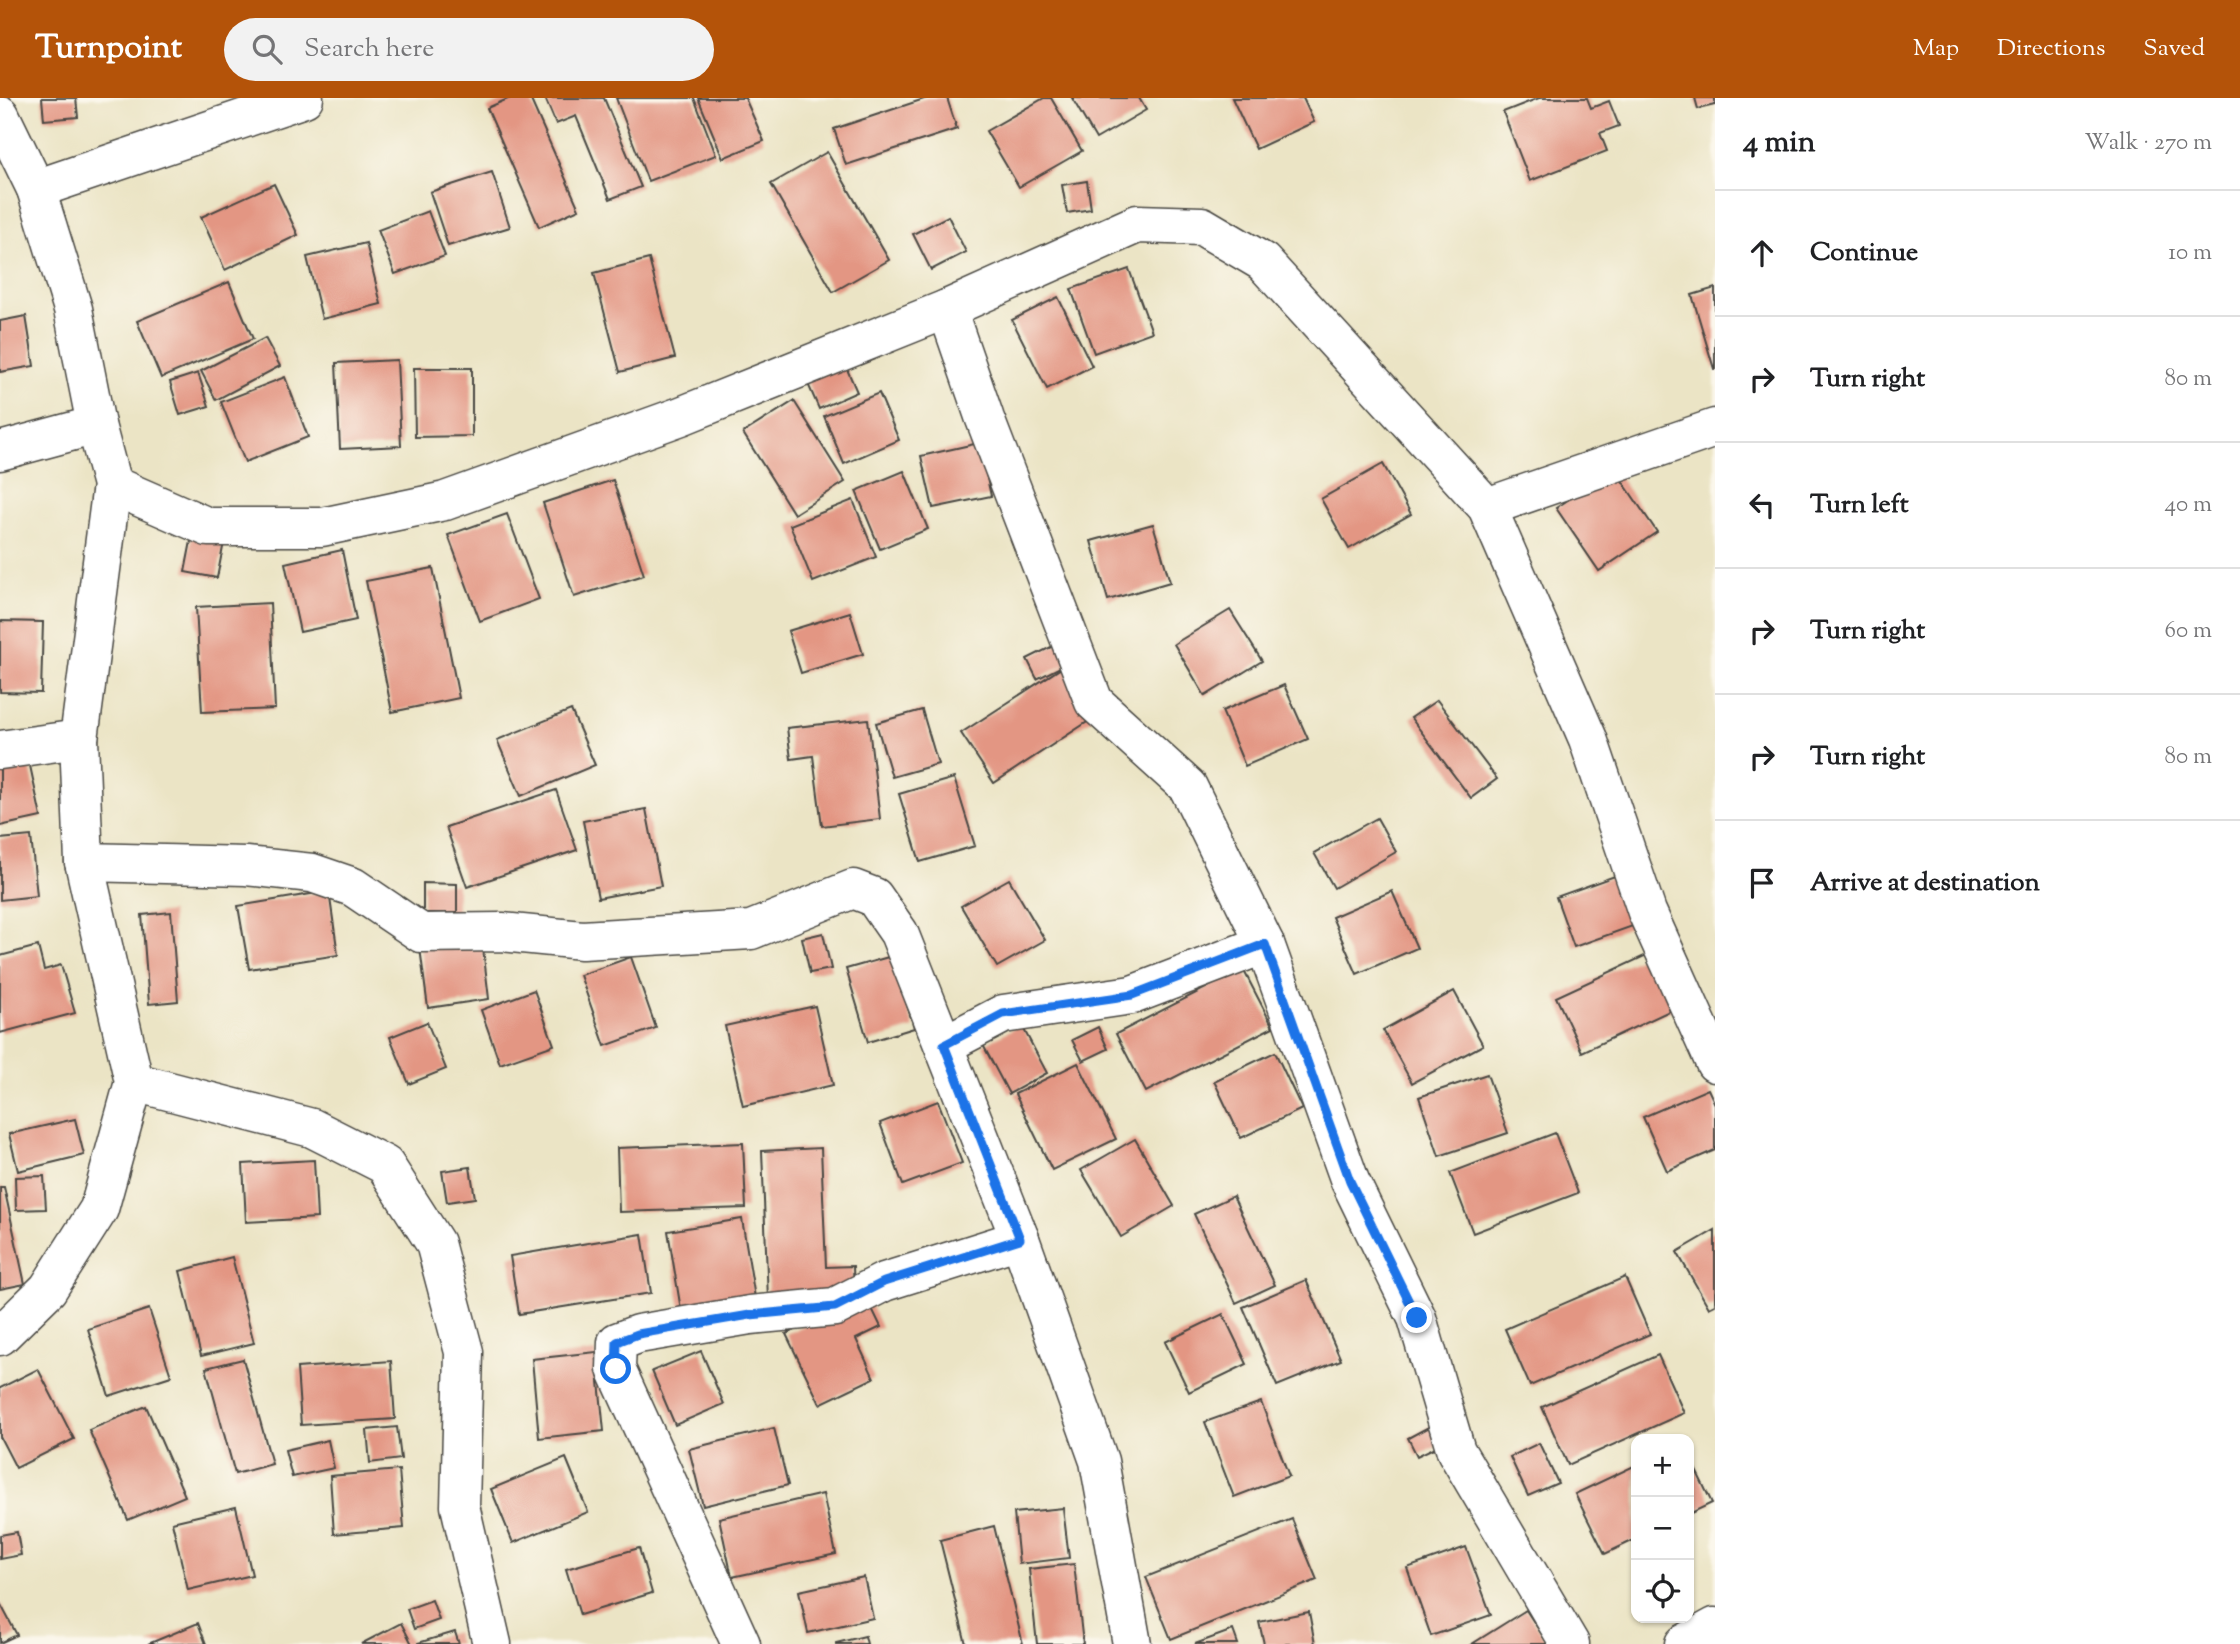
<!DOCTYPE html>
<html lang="en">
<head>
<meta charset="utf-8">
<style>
  body { margin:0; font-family:"Sorts Mill Goudy",serif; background:#f2f2f2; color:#202124 }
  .controls { position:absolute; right:21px; bottom:21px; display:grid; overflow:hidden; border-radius:14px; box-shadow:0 2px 5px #0004 }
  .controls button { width:63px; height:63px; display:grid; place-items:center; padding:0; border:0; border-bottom:2px solid #e0e0e0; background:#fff; color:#202124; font:35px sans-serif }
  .stop { position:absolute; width:21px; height:21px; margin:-16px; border:5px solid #1a73e8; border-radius:50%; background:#fff }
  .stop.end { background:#1a73e8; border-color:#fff; box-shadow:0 2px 7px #0008 }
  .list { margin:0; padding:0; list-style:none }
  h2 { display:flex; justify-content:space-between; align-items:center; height:91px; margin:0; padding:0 28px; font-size:30px }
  h2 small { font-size:23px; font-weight:400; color:#757577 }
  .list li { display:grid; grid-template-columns:46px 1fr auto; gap:21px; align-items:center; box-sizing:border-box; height:126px; padding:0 28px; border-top:2px solid #e0e0e0 }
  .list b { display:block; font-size:26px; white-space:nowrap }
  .list em { font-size:23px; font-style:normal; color:#757577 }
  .icon { flex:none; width:38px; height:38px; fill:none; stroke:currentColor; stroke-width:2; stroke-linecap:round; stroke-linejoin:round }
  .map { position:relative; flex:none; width:1715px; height:1546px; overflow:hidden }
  header { display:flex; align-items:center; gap:42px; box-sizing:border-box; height:98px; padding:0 35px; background:#b45309; color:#fff }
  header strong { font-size:33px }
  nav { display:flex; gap:38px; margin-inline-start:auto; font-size:24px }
  .search { width:490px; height:63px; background:#f2f2f2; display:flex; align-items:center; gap:18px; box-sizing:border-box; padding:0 24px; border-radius:38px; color:#757577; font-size:26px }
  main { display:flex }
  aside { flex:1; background:#fff }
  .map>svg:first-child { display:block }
</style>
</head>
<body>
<header>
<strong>Turnpoint</strong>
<div class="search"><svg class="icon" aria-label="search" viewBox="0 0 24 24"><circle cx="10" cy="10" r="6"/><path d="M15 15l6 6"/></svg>Search here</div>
<nav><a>Map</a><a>Directions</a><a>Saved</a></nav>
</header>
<main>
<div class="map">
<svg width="1715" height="1546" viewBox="0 0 1715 1546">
  <rect width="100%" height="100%" fill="#fbf7ec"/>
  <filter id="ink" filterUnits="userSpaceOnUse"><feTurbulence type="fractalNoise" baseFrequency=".0143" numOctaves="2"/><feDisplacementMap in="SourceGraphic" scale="14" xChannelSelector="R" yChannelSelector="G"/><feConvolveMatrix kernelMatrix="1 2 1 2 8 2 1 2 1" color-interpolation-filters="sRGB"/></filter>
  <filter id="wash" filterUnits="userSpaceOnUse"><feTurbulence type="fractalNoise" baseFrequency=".00686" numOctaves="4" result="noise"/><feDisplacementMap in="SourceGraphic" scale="28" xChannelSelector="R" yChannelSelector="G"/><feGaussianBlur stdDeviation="1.57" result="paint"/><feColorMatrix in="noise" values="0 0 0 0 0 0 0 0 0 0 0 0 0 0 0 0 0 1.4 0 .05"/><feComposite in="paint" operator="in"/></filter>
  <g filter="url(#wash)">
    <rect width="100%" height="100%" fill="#ebe4c5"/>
    <g id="blocks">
      <g fill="#e39683">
        <path d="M42,0H76L78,19L44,22Z"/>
        <path d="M510,0H530L579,111L539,129L487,10Z"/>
        <path d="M545,0H604L641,89L610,101L576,18L556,26Z"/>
        <path d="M616,0H694L716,57L648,83Z"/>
        <path d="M698,0H745L764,43L723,60Z"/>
        <path d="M927,0H947L957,31L846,67L834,31Z"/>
        <path d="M1044,0H1051L1082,53L1019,89L986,33Z"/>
        <path d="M1072,0H1139L1146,12L1096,41Z"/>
        <path d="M1232,0H1303L1314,24L1256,51Z"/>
        <path d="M1539,0H1587L1591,10L1609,3L1619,28L1600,35L1607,53L1530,83L1503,14Z"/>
        <path d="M1695,0H1715V7L1698,11Z"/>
        <path d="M827,54L889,162L833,194L771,86Z"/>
        <path d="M492,74L510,129L448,148L430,94Z"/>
        <path d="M1087,83L1091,111L1067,115L1062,87Z"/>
        <path d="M274,86L298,137L225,172L201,119Z"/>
        <path d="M428,113L445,158L395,176L378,132Z"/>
        <path d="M948,118L966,154L931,172L913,136Z"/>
        <path d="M366,145L381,206L322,221L307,159Z"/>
        <path d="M649,161L675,260L620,274L594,175Z"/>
        <path d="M1129,171L1152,234L1094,255L1071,191Z"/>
        <path d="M229,184L253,241L161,280L137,223Z"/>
        <path d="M1715,190V271H1714L1692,197Z"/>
        <path d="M1058,199L1092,268L1047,291L1012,222Z"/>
        <path d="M26,218L34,268L0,274V223Z"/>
        <path d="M265,240L280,268L216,302L201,273Z"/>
        <path d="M397,262L401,348L340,351L336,265Z"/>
        <path d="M843,262L857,294L819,311L805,279Z"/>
        <path d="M414,270H472V338L415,339Z"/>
        <path d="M198,275L209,308L180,317L170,284Z"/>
        <path d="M285,279L308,339L245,364L221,304Z"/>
        <path d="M879,295L899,342L844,366L824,318Z"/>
        <path d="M794,303L845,384L794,416L743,335Z"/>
        <path d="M979,345L991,398L933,410L921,358Z"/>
        <path d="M1383,366L1411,416L1349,451L1321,401Z"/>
        <path d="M1614,371L1657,434L1599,473L1556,410Z"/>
        <path d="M904,373L928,431L880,451L856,393Z"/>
        <path d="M613,382L644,477L574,499L543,405Z"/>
        <path d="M853,402L876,459L813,484L790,427Z"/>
        <path d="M507,416L539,501L480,523L448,437Z"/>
        <path d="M1153,426L1170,484L1108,502L1091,443Z"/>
        <path d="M192,438L224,444L217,480L185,474Z"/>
        <path d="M342,452L356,522L300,534L285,465Z"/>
        <path d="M433,470L459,600L392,614L366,483Z"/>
        <path d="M270,505L275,611L202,614L196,509Z"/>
        <path d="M1230,512L1262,563L1205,598L1174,546Z"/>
        <path d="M850,514L863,556L801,575L788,533Z"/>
        <path d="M0,523L43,524L41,595L0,594Z"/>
        <path d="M1065,542L1074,562L1037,581L1027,561Z"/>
        <path d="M1066,567L1098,617L994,685L961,635Z"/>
        <path d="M1284,587L1308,641L1245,668L1222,613Z"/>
        <path d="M1437,602L1497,681L1471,700L1411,620Z"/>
        <path d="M571,612L595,667L521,698L497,642Z"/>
        <path d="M922,612L938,666L892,679L876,625Z"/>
        <path d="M868,621L880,721L822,728L813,658L791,661L787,630Z"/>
        <path d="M29,663L41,719L0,728V670Z"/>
        <path d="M954,680L975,748L920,764L899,696Z"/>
        <path d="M556,692L577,752L467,789L446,729Z"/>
        <path d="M646,711L661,788L598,800L583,723Z"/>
        <path d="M1377,720L1396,754L1334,790L1314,755Z"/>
        <path d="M31,738L37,798L0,802V741Z"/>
        <path d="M1626,774L1644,824L1574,849L1556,799Z"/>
        <path d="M1009,781L1045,842L997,869L961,808Z"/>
        <path d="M423,785L457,786V815H423Z"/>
        <path d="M329,793L338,857L249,871L238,808Z"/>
        <path d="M1392,793L1417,850L1357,876L1332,819Z"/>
        <path d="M171,814L178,903L149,906L142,817Z"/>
        <path d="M823,835L831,871L810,875L802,840Z"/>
        <path d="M482,842L489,901L428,910L420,850Z"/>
        <path d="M38,848L44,872L61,867L75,915L0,935V858Z"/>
        <path d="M1653,854L1678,909L1582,954L1556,899Z"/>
        <path d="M892,858L914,930L868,944L846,871Z"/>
        <path d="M631,859L656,930L605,948L580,877Z"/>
        <path d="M1243,871L1273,929L1146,994L1116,936Z"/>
        <path d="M534,892L554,947L500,966L481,912Z"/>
        <path d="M1454,893L1483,947L1412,985L1383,932Z"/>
        <path d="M815,908L833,987L743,1008L725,928Z"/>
        <path d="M427,924L446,971L409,986L390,939Z"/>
        <path d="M1021,926L1047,975L1009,996L983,947Z"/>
        <path d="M1098,929L1108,951L1083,963L1072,942Z"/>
        <path d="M1275,954L1302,1011L1241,1040L1214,983Z"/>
        <path d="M1078,965L1116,1041L1052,1072L1015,996Z"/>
        <path d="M1487,976L1508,1035L1439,1058L1419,999Z"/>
        <path d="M1708,991L1715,1006V1052L1667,1073L1643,1019Z"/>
        <path d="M938,1003L962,1065L903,1087L880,1025Z"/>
        <path d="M75,1021L84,1057L18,1073L9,1036Z"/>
        <path d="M1555,1035L1578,1095L1473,1135L1450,1075Z"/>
        <path d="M1135,1041L1174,1108L1121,1139L1081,1072Z"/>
        <path d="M743,1045L746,1110L619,1114L617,1050Z"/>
        <path d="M821,1050L826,1169L853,1168L854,1197L768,1201L762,1053Z"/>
        <path d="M314,1062L317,1120L246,1124L243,1066Z"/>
        <path d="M470,1069L475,1100L447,1104L442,1073Z"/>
        <path d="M44,1078L46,1111L16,1112L15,1079Z"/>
        <path d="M0,1089H4L25,1186L0,1191Z"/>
        <path d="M1233,1098L1275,1187L1236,1205L1194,1116Z"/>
        <path d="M742,1121L757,1212L683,1224L668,1133Z"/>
        <path d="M1715,1132V1207L1709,1210L1677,1154Z"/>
        <path d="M642,1136L651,1195L519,1216L510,1158Z"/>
        <path d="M232,1159L254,1245L201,1258L180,1173Z"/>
        <path d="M1625,1179L1650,1236L1530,1288L1505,1231Z"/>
        <path d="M1306,1182L1341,1262L1277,1288L1243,1209Z"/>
        <path d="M866,1198L881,1229L856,1241L874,1280L820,1306L786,1236Z"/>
        <path d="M149,1211L171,1278L109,1298L88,1231Z"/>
        <path d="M1223,1216L1247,1266L1189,1294L1165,1244Z"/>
        <path d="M701,1253L724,1306L675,1327L652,1273Z"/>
        <path d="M596,1254L604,1333L539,1340L532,1261Z"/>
        <path d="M1658,1257L1684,1315L1568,1367L1542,1309Z"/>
        <path d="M243,1261L272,1366L235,1376L206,1270Z"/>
        <path d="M391,1263L395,1321L301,1327L297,1270Z"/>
        <path d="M38,1271L74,1341L16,1370L0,1339V1290Z"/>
        <path d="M1261,1304L1289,1378L1234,1399L1205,1324Z"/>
        <path d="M146,1308L185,1398L128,1422L89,1332Z"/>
        <path d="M1434,1326L1444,1345L1417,1358L1408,1340Z"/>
        <path d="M397,1329L401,1361L370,1365L367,1332Z"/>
        <path d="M774,1330L788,1387L703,1408L689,1351Z"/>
        <path d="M328,1342L334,1370L292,1379L285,1352Z"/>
        <path d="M1539,1345L1558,1385L1528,1398L1510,1359Z"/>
        <path d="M1689,1358L1712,1405L1689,1416Z"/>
        <path d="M566,1360L588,1414L513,1445L491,1391Z"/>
        <path d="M1636,1367V1441L1605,1456L1575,1396Z"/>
        <path d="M399,1372L404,1430L334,1436L330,1378Z"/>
        <path d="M823,1396L836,1456L732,1479L719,1420Z"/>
        <path d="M236,1409L252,1477L188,1492L172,1424Z"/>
        <path d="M1063,1410L1069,1460L1019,1466L1014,1415Z"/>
        <path d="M1292,1421L1317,1482L1171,1541L1146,1479Z"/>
        <path d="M994,1428L1023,1546H966L940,1442Z"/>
        <path d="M17,1434L21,1457L0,1461V1437Z"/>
        <path d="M1466,1449L1491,1517L1431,1538L1407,1470Z"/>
        <path d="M639,1450L652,1495L580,1517L566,1471Z"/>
        <path d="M1074,1466L1083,1546H1037L1029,1471Z"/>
        <path d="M864,1479L873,1520L808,1535L799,1493Z"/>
        <path d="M432,1502L439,1522L414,1531L407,1511Z"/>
        <path d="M0,1505L17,1537L0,1545Z"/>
        <path d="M1526,1512L1548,1546H1472Z"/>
        <path d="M1309,1514L1315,1546H1264L1259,1524Z"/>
        <path d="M198,1525L206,1546H148Z"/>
        <path d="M401,1525L412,1546H361Z"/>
        <path d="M1233,1532L1238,1546H1195Z"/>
        <path d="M455,1534L459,1546H418V1545Z"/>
        <path d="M865,1538L867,1546H836V1545Z"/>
      </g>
    </g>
  </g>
  <g filter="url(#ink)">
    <use href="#blocks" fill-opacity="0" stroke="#484742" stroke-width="2"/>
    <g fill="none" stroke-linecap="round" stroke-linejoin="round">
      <defs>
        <g id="minor">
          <path d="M0,17L36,91L73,211L96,327L112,387L79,641L84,764L134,984L99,1111L48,1191L0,1238"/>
          <path d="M36,91L304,0"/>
          <path d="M947,211L985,321L1094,604L1188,689L1265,846L1350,1083L1417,1220L1456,1353L1570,1546"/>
          <path d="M0,353L96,327"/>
          <path d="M112,387L208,429H322L445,403L681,318L947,211L1137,126L1202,128L1263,164L1487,409L1588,641L1647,814L1715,965"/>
          <path d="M1487,409L1715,330"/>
          <path d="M0,652L79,641"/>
          <path d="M84,764L246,768L312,775L353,789L421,835L502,834L582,842L751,832L853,791L874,799L899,835L1020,1141L1099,1363L1132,1546"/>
          <path d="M944,947L1003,916L1132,897L1265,846"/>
          <path d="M134,984L312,1030L385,1067L435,1145L464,1254L460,1408L492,1546"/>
          <path d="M741,1546L616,1271L617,1244L638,1236L750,1217L835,1209L884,1184L1020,1141"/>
          <path d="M1684,1546L1715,1529"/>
        </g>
      </defs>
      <use href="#minor" stroke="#484742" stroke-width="41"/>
      <use href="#minor" stroke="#fff" stroke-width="38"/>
    </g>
  </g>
  <g fill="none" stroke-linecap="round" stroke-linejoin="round" filter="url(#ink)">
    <path stroke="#1a73e8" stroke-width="9" d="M616,1271L617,1244L638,1236L750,1217L835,1209L884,1184L1020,1141L944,947L1003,916L1132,897L1265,846L1350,1083L1417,1220"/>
  </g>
</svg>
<div class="controls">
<button>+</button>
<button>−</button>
<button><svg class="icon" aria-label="locate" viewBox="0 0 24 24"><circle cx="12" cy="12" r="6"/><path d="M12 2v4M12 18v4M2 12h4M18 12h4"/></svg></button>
</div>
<div class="stop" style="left:616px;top:1271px"></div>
<div class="stop end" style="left:1417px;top:1220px"></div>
</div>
<aside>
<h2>4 min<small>Walk · 270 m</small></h2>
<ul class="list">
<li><svg class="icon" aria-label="ahead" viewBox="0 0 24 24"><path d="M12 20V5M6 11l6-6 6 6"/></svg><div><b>Continue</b></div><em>10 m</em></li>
<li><svg class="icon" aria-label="right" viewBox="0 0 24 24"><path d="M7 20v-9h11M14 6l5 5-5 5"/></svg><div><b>Turn right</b></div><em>80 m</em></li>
<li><svg class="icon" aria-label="left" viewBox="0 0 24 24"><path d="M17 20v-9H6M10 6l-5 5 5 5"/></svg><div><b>Turn left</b></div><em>40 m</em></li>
<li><svg class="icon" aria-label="right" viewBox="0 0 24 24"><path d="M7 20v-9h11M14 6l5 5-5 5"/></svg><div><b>Turn right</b></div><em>60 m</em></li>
<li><svg class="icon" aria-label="right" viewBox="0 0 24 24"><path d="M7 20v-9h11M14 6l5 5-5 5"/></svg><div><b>Turn right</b></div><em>80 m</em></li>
<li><svg class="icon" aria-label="arrive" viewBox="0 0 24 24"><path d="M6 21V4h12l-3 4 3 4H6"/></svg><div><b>Arrive at destination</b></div></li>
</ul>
</aside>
</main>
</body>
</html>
